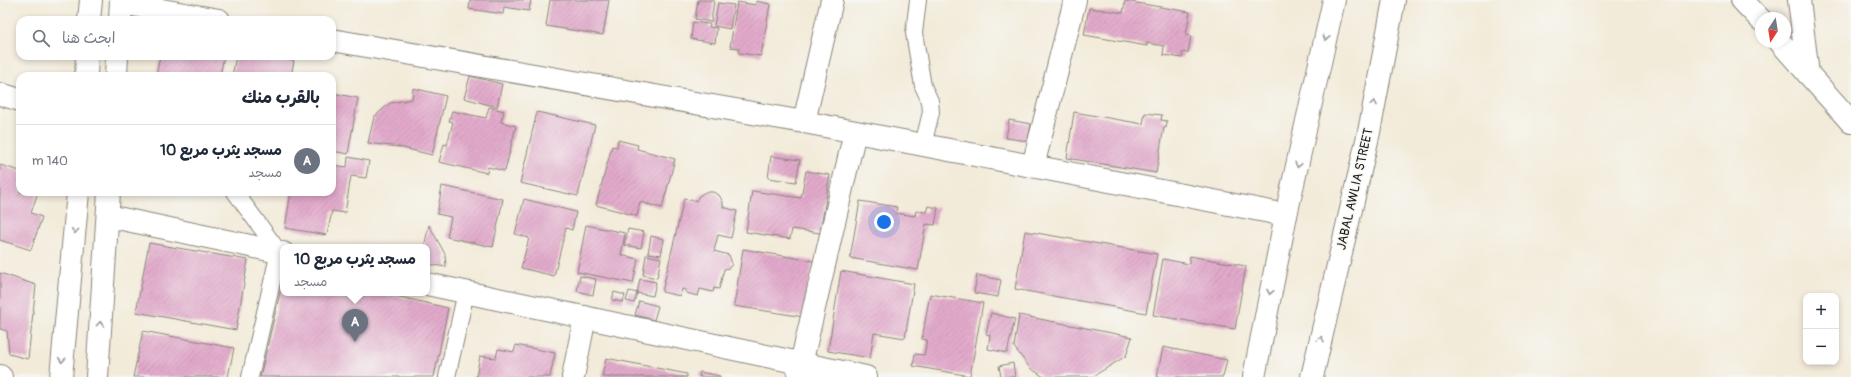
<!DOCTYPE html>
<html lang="ar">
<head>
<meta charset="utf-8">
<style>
  body { margin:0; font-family:Pangolin,"Playpen Sans Arabic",sans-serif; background:#f6f6f7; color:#1f2937; direction:rtl }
  .controls { position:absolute; right:12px; bottom:12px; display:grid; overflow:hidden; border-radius:8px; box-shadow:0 2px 6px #0003 }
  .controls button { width:36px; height:36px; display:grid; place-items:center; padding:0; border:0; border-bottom:1px solid #e0e1e3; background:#fff; color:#1f2937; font:20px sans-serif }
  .compass { position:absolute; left:1755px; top:12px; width:36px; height:36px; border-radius:50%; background:#fff; box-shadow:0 2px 6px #0003; rotate:192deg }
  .you { position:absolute; left:884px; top:222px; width:14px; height:14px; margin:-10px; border:3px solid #fff; border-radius:50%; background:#1a73e8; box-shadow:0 0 0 6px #1a73e833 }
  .badge { display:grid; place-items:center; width:26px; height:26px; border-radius:50%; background:#0f766e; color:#fff; font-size:13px; font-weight:700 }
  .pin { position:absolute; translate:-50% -33px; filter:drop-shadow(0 1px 2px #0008) }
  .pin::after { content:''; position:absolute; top:21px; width:14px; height:12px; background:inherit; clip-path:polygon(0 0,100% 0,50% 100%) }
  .popup { position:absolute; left:280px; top:244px; width:150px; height:52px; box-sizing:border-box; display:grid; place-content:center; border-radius:8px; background:#fff; filter:drop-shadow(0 1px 3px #0005); font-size:13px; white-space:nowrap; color:#747a83 }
  .popup b { font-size:15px; color:#1f2937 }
  .popup::after { content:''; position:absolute; left:50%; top:100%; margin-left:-8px; border:8px solid transparent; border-top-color:#fff }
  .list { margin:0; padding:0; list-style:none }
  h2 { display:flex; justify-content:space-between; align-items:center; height:52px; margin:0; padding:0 16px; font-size:17px }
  h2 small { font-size:13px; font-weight:400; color:#747a83 }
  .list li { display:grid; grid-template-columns:26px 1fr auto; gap:12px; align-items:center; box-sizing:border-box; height:72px; padding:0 16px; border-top:1px solid #e0e1e3 }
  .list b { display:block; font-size:15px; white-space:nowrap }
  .list p { margin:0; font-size:13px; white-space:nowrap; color:#747a83 }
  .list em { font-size:13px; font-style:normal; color:#747a83 }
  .icon { flex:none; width:22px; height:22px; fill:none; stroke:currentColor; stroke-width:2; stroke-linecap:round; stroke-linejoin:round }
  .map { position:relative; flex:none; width:1851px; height:377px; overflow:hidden; direction:ltr }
  .search { position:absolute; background:#fff; box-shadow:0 2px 6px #0003; left:16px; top:16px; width:320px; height:44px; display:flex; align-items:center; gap:10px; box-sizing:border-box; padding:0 14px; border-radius:12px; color:#747a83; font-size:15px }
  .panel { position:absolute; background:#fff; box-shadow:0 2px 6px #0003; left:16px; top:72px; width:320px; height:124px; border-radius:12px; direction:rtl }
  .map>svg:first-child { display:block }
</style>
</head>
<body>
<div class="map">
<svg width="1851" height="377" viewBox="0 0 1851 377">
  <defs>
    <pattern id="building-hatch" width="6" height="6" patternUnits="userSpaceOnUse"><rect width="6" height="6" fill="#e2aacb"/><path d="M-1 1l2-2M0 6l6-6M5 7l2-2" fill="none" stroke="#c192ae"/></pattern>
  </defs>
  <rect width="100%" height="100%" fill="#f6f6f2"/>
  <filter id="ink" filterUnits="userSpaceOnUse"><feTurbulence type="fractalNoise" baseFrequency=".025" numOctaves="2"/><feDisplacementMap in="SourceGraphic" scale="8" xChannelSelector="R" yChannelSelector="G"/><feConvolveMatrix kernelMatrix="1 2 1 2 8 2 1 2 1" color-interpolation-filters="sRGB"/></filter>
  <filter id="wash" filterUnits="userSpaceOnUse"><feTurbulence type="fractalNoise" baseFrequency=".012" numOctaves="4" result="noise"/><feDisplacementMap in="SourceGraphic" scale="16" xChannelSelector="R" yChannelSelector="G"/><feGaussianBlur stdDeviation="0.9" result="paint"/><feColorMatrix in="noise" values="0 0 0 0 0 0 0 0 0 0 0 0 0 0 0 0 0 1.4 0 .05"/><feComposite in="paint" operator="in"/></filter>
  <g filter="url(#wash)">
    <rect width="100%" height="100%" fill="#f3ebd9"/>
    <g id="blocks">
      <g fill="url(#building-hatch)">
        <path d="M470,0H531L529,11L504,7L503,14L469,9Z"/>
        <path d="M550,0H609L603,35L546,26Z"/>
        <path d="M698,0H714L711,22L695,19Z"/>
        <path d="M756,1L770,4L761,56L739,53V48L730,47L737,2L756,5Z"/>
        <path d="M1125,1L1190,12L1186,35L1191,36L1188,53L1183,52L1182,58L1163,55L1164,46L1147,43V46L1084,35L1089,8L1123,13Z"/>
        <path d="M718,3L734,5L730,29L714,26Z"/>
        <path d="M693,22L710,24L709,27L717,28L715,43L691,39Z"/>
        <path d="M160,56H224L220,76H156Z"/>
        <path d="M236,56L263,58V56H269L294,61L291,76H232Z"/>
        <path d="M470,76L502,84L497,107L464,98Z"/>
        <path d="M413,88L446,96L432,155L399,147L368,143L374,117L390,103L412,99Z"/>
        <path d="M332,93L358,98L348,154L332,151Z"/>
        <path d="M489,107L504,111L501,122L516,126L505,171L488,167L487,173L439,162L444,144L447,145L453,122L449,121L452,111L486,118Z"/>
        <path d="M537,112L595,125L578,196L520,183Z"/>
        <path d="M1074,112L1143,124L1145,113L1162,115L1161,120L1167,121L1166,128L1164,127L1156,173L1067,158Z"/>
        <path d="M1009,120L1031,124L1028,141L1006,138Z"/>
        <path d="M618,140L638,145L637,149L675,159L662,208L640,202L637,216L596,205L612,146L617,147Z"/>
        <path d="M771,156L800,160L796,182L768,178Z"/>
        <path d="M348,157L369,161L366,178L351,176L345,213L332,211L327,235L285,228L291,192H332V165L347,167Z"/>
        <path d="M0,165L20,171V192H38L31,213L42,217L31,250L0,240Z"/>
        <path d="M806,171L830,175L820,233L792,229L790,239L746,232L752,191L801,198Z"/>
        <path d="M442,186L503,199L493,247L447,237L451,217L437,214Z"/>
        <path d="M705,192H713L719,195L723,202V207L737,211L731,238L718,235L714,251L729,255L732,264L729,268L724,269L719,289L714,288L713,292L700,289L698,296L686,293V290L682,289L680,296L662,292L684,199L696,201L699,196Z"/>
        <path d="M524,199L576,212L572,230L566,228L554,276L521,268L529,238L515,234Z"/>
        <path d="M860,201L897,207L896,213L915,216L916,211L926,212L928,206L938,208L935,225L926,224L918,270L850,258Z"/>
        <path d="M429,225L445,254L446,267L427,264V247H424Z"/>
        <path d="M586,225L625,233L621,255L638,259L633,283L577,272Z"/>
        <path d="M628,229L644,232L641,248L624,245Z"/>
        <path d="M1025,231L1157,254L1146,313L1015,289Z"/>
        <path d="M651,236L664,239L661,255L648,253Z"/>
        <path d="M149,243L248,260L236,330L136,312Z"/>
        <path d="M743,249L813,261L804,317L734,306Z"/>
        <path d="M646,255L661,258L657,278L643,275Z"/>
        <path d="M1190,256L1246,266L1235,329L1153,315L1163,259L1189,264Z"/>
        <path d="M841,271L914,284L905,338L874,333L870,358L828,351Z"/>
        <path d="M0,273L36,285L28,359L9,354L7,331L0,329Z"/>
        <path d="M977,275L1001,280L998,297L974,293Z"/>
        <path d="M580,276L596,279L593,295L577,291Z"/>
        <path d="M640,279L656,282L653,296L637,293Z"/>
        <path d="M283,280V293H383L448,308L434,377H260Z"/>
        <path d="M629,291L637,293L634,303L626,301Z"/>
        <path d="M614,292L625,295L623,302L612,300Z"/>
        <path d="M930,294L983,303L970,376L913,366L915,354L924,355L927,340L922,339Z"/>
        <path d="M639,301L658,306L654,320L635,315Z"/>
        <path d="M991,313L1015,319L1007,353L988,349L990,335L986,334Z"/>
        <path d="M1019,315L1132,337L1126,356L1092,377H1044L1030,368L1014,347Z"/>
        <path d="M143,331L234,348L228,377H133Z"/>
        <path d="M516,345L555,353L550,377H476L480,356L496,358L498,349L514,352Z"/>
        <path d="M1163,347L1227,360L1223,377H1157Z"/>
        <path d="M606,358L687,374V377H602Z"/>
        <path d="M1013,363L1015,377H1001L999,366Z"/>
        <path d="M700,372L720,376V377H699Z"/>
      </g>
    </g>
  </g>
  <g filter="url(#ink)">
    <use href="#blocks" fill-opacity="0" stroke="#88847a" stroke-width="1"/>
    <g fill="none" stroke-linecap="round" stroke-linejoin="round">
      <defs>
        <g id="service">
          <path d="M918,0L914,33L923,86L930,101L931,112L923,145"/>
          <path d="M235,192L279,252L250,377"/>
          <path d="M447,377L466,292"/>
        </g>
        <g id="minor">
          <path d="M1742,0L1761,20"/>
          <path d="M1799,0L1808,74"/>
          <path d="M121,3L219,20"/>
          <path d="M332,40L804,122L1286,215"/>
          <path d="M1780,42L1851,122"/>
          <path d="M0,94L20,100"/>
          <path d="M804,122L832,0"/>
          <path d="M1033,166L1075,0"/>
          <path d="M108,216L283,253"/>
          <path d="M427,284L866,377"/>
          <path d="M0,376L1,377"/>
          <path d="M573,377L585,317"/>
          <path d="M798,377L855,132"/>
        </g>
        <g id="tertiary">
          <path d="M89,20L91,0"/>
          <path d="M120,20L121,0"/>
          <path d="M86,76L87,56"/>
          <path d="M116,76L117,56"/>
          <path d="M61,377L78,192"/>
          <path d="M97,377L109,192"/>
        </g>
        <g id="primary">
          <path d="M1254,377L1286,215L1334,0"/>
          <path d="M1312,377L1369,132L1394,0"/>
        </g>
      </defs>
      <use href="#service" stroke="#88847a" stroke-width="18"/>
      <use href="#minor" stroke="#88847a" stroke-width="24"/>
      <use href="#tertiary" stroke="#88847a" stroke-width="24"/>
      <use href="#primary" stroke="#88847a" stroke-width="24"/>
      <use href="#service" stroke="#fff" stroke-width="16"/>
      <use href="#minor" stroke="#fff" stroke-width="22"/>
      <use href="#tertiary" stroke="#fff" stroke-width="22"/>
      <use href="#primary" stroke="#fff" stroke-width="22"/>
    </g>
    <defs><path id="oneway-chevron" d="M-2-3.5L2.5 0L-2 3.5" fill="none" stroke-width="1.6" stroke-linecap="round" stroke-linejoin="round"/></defs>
    <g stroke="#999">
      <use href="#oneway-chevron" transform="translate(1326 38) rotate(102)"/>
      <use href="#oneway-chevron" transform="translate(1374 103) rotate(-79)"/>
      <use href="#oneway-chevron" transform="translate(1298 165) rotate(103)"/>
      <use href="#oneway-chevron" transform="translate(75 231) rotate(95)"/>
      <use href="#oneway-chevron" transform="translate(1270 292) rotate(101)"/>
      <use href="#oneway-chevron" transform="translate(100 324) rotate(-86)"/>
      <use href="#oneway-chevron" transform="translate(1321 339) rotate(-77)"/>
      <use href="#oneway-chevron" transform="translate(62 360) rotate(95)"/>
    </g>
  </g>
  <g text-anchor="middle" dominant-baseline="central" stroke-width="3" stroke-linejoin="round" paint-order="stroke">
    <g font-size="13" fill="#1c1c1c" stroke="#f6f6f2">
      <text transform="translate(1355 189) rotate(-77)">JABAL AWLIA STREET</text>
    </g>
  </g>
</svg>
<div class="controls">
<button>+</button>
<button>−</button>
</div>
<svg class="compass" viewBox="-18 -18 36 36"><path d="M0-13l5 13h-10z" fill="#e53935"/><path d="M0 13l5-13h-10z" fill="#747a83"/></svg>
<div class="you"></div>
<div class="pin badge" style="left:355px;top:342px;background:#6b7280">A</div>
<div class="popup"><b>مسجد يثرب مربع 10</b>مسجد</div>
<div class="search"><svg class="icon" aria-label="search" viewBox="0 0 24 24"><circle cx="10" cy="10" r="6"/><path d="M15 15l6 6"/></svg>ابحث هنا</div>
<section class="panel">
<h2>بالقرب منك<small></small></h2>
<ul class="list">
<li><span class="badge" style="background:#6b7280">A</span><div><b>مسجد يثرب مربع 10</b><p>مسجد</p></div><em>140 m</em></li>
</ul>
</section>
</div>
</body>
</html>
